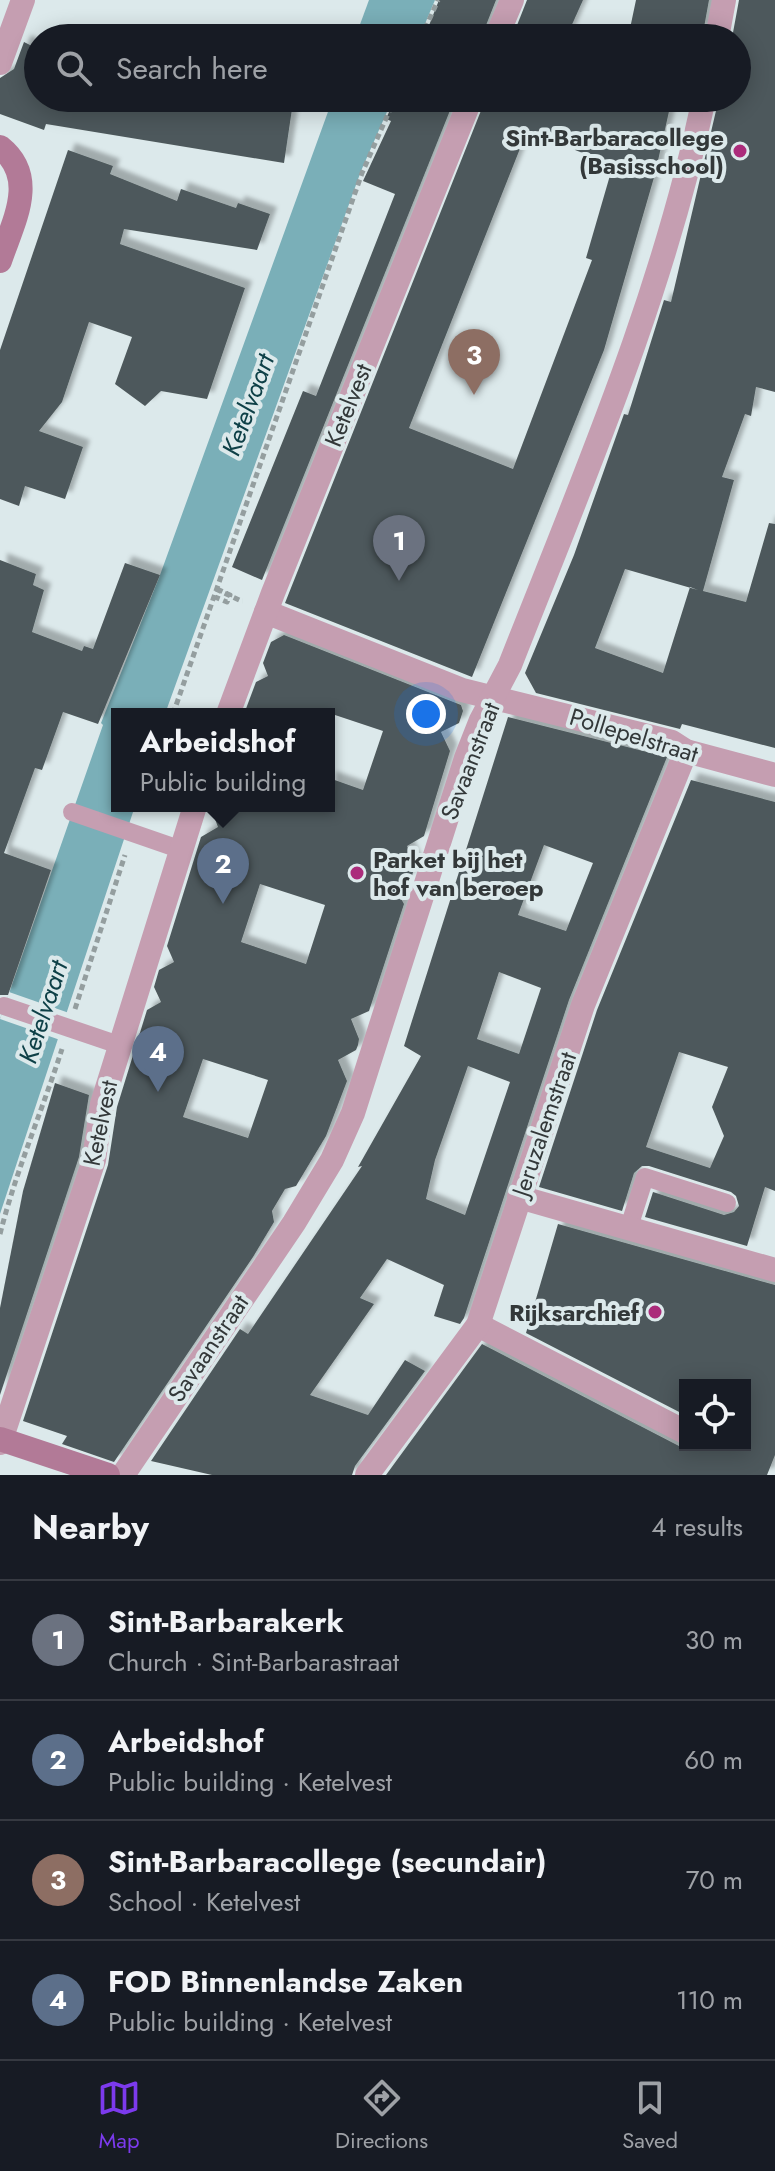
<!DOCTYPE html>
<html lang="en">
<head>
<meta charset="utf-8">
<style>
  body { margin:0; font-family:Jost,sans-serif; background:#242831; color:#f1f3f6 }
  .controls { position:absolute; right:24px; bottom:24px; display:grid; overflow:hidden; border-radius:0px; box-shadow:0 4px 20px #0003 }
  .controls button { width:72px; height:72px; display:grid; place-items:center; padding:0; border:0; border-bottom:2px solid #363941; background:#171b24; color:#f1f3f6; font:40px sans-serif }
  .you { position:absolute; left:426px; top:714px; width:28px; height:28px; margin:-20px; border:6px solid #fff; border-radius:50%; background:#1a73e8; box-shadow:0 0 0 12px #1a73e833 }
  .badge { display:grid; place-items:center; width:52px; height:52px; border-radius:50%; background:#7c3aed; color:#fff; font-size:26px; font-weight:700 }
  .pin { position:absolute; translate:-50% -66px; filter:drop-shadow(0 2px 4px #0008) }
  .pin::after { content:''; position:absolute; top:42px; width:28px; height:24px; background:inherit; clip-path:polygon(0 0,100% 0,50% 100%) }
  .popup { position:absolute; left:111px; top:708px; width:224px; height:104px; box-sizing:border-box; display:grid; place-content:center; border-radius:0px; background:#171b24; filter:drop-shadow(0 2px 6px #0005); font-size:26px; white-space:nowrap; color:#9ea1a6 }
  .popup b { font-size:30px; color:#f1f3f6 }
  .popup::after { content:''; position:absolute; left:50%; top:100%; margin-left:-16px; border:16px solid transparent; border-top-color:#171b24 }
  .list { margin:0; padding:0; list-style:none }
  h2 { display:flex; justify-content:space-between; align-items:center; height:104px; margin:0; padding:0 32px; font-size:34px }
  h2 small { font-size:26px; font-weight:400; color:#9ea1a6 }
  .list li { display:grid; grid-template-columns:52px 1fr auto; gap:24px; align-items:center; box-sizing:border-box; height:120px; padding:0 32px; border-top:2px solid #363941 }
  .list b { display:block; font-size:30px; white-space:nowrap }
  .list p { margin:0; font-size:26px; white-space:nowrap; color:#9ea1a6 }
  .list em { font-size:26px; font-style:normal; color:#9ea1a6 }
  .icon { flex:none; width:44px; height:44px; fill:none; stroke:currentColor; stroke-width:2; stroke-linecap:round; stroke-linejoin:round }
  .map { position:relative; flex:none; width:775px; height:1475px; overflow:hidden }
  .search { position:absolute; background:#171b24; box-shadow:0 4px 20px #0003; left:24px; right:24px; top:24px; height:88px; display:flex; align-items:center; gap:20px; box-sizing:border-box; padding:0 28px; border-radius:44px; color:#9ea1a6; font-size:30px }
  .sheet { height:584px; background:#171b24 }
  nav { display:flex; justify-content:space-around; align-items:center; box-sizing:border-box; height:112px; border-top:2px solid #363941; background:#171b24; font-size:22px; color:#9ea1a6 }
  nav a { display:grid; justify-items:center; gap:4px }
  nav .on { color:#7c3aed }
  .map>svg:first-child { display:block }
</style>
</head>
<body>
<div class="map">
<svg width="775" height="1475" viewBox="0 0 775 1475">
  <defs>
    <filter id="shadow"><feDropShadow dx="7" dy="-7" stdDeviation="2" flood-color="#0004"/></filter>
  </defs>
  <rect width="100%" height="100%" fill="#dce9eb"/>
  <g fill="#7aafb8">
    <path d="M369,0H435L419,38H355Z"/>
    <path d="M333,98H393L361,171L165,714H117V806H135L0,1214V1019L103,725L101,723L160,575Z"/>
  </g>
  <path fill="#dce9eb" d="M9,992L72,1014L63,1041L0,1019Z"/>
  <g fill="#4e595b" fill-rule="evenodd" filter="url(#shadow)">
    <path d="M439,0H496L481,38H429L432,32L428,28Z"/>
    <path d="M527,0H583L566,38H512Z"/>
    <path d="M636,0H709L703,33L697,32L695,38H628Z"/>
    <path d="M739,0H775V392L756,387L751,416L745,414L722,477L734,480L703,591L746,602L769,523L775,524V748L682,724L680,729L536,693L525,673L574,555L624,414L628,415L664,300L671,302L719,98H737V38H732ZM625,569L698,590L690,587L663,673L595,648Z"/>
    <path d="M24,42L38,49V98H290L288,109H292L284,163L46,124L44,130L0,114V78L14,69Z"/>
    <path d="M395,98H455L262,580L232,567L303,391L316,396L395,194L363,181L391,121L386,119Z"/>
    <path d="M486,98H672L655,174L604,350L472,677L285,603ZM527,131L613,165L586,258L592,260L513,469L409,428Z"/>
    <path d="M68,150L113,166L110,174L177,201L181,189L236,208L238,203L270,214L257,250L124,229L120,244L245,288L207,399L161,391L145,406L115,384L132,337L89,322L62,402L39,431L83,447L65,499L25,486L19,506L0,499V350Z"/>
    <path d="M0,560L36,574L33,585L44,590L32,632L82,651L84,646L93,649L125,563L160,575L98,724L63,712L42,770L35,768L4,853L51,870L8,995H0Z"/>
    <path d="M284,635L461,705L463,711L459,723L441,732L450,751L424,836L407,846L415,864L412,876L394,886L404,904L369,1011L351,1019L359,1039L358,1045L356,1050L338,1060L347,1081L326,1136L296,1186L285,1189L272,1211L274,1222L253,1257L114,1462L62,1444L67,1436L23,1421L108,1165L117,1107L147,1010L161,1002L154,987L159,970L174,962L167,946L201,837L218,827L210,806H329V778L363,790L383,731L332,714H244L256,682L268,676L263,663L271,642ZM260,884L325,905L306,964L241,942ZM203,1059L268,1080L248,1138L183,1117Z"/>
    <path d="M508,717L667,757L569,1000L464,1318L460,1324L434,1316L444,1285L387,1259L360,1298L374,1304L310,1395L368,1415L405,1360L425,1371L355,1466L352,1475H212L151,1461L240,1329L248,1334L362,1166L358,1167L421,1056L404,1046ZM544,845L593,863L566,931L518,915ZM499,972L541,988L519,1054L477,1039ZM468,1066L510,1082L465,1215L426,1199L435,1160Z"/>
    <path d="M691,780L775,802V1191L765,1187L747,1246L645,1217L653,1192L724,1215L734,1212L739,1206L736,1196L731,1192L649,1166H642L634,1173L622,1211L539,1187L597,1010ZM679,1052L728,1067L712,1107L724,1136L710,1168L646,1147Z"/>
    <path d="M55,1083L89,1095L79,1157L0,1395V1308L23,1191Z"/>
    <path d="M558,1224L775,1285V1455L767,1475H386L482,1344L679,1446L745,1445V1385H685V1415L526,1333Z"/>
  </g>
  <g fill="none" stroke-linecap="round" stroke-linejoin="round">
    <g stroke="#949e9f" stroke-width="5" stroke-dasharray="6 4" stroke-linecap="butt">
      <path d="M421,38L438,0"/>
      <path d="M217,589L230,595L227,602L215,597L218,590L241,601H243"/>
      <path d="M173,714L362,173L395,98"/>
      <path d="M75,1009L125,855"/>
      <path d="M0,1234C16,1171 42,1111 62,1049"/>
    </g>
    <g stroke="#c59eb1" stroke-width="18">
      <path d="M72,812L179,849"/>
      <path d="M4,1006L119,1045"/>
      <path d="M629,1227L645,1177L727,1203"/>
    </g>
    <g stroke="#c59eb1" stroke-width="24">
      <path d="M496,38L512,0"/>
      <path d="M717,38L724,0"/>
      <path d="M0,63L23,0"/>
      <path d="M266,612L462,690L672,742L686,751L775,775"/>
      <path d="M228,714L273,593L471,98"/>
      <path d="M519,1197L775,1270"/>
      <path d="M478,1325L685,1432"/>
      <path d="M0,1443L94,1160L102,1104L195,806"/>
      <path d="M123,1475L294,1223L332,1160L353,1113L466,758L481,720L510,665C583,479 663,295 704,98"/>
      <path d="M367,1475L478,1325L583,1005L686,751"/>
    </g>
    <g stroke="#b27a97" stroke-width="24">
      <path d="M0,147C39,178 13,222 0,261"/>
      <path d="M0,1439L108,1475"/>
    </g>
  </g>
  <g fill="#ab2c7b" stroke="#dce9eb" stroke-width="3">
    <circle cx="740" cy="151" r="8"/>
    <circle cx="357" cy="873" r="8"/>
    <circle cx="655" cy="1312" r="8"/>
  </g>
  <g text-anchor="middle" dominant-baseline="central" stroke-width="8" stroke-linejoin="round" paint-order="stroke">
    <g font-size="24" font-weight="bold" fill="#333839" stroke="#dce9eb" text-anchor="end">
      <text x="724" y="137">Sint-Barbaracollege<tspan x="724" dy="28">(Basisschool)</tspan></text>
      <text x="373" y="859" text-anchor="start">Parket bij het<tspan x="373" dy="28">hof van beroep</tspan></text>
      <text x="639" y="1312">Rijksarchief</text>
    </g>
    <g font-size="24" fill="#333839" stroke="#dce9eb">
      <text transform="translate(348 405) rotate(-68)">Ketelvest</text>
      <text transform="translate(634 735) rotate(17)">Pollepelstraat</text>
      <text transform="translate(470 761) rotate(-69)">Savaanstraat</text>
      <text transform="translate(100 1123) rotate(-78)">Ketelvest</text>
      <text transform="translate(544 1124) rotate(-71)">Jeruzalemstraat</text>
      <text transform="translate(208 1348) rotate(-56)">Savaanstraat</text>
    </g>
    <g font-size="26" font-style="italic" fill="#0e4047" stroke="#dce9eb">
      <text transform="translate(248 405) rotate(-70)">Ketelvaart</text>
      <text transform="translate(43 1012) rotate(-72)">Ketelvaart</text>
    </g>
  </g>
</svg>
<div class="controls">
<button><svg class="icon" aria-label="locate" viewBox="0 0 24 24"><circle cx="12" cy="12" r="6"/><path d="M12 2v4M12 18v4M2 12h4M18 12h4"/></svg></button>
</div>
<div class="you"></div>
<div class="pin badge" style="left:399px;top:581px;background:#6b7280">1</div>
<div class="pin badge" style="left:223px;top:904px;background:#5c6f8a">2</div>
<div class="popup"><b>Arbeidshof</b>Public building</div>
<div class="pin badge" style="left:474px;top:395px;background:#8d6e63">3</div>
<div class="pin badge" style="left:158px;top:1092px;background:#5c6f8a">4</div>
<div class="search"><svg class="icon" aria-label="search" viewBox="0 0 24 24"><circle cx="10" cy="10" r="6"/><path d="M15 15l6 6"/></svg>Search here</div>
</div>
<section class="sheet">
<h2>Nearby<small>4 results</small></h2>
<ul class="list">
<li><span class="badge" style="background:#6b7280">1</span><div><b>Sint-Barbarakerk</b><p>Church · Sint-Barbarastraat</p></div><em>30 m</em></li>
<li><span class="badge" style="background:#5c6f8a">2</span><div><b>Arbeidshof</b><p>Public building · Ketelvest</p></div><em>60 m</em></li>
<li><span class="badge" style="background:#8d6e63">3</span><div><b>Sint-Barbaracollege (secundair)</b><p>School · Ketelvest</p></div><em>70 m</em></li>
<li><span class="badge" style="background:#5c6f8a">4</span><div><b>FOD Binnenlandse Zaken</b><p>Public building · Ketelvest</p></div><em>110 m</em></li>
</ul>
</section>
<nav>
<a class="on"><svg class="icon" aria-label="map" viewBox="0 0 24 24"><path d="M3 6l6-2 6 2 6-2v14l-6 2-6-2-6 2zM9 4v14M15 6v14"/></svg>Map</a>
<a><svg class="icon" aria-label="directions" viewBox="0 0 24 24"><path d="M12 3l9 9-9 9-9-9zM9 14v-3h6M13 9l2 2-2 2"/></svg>Directions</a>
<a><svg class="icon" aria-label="saved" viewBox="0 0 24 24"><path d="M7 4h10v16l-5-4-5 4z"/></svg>Saved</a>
</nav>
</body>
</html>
